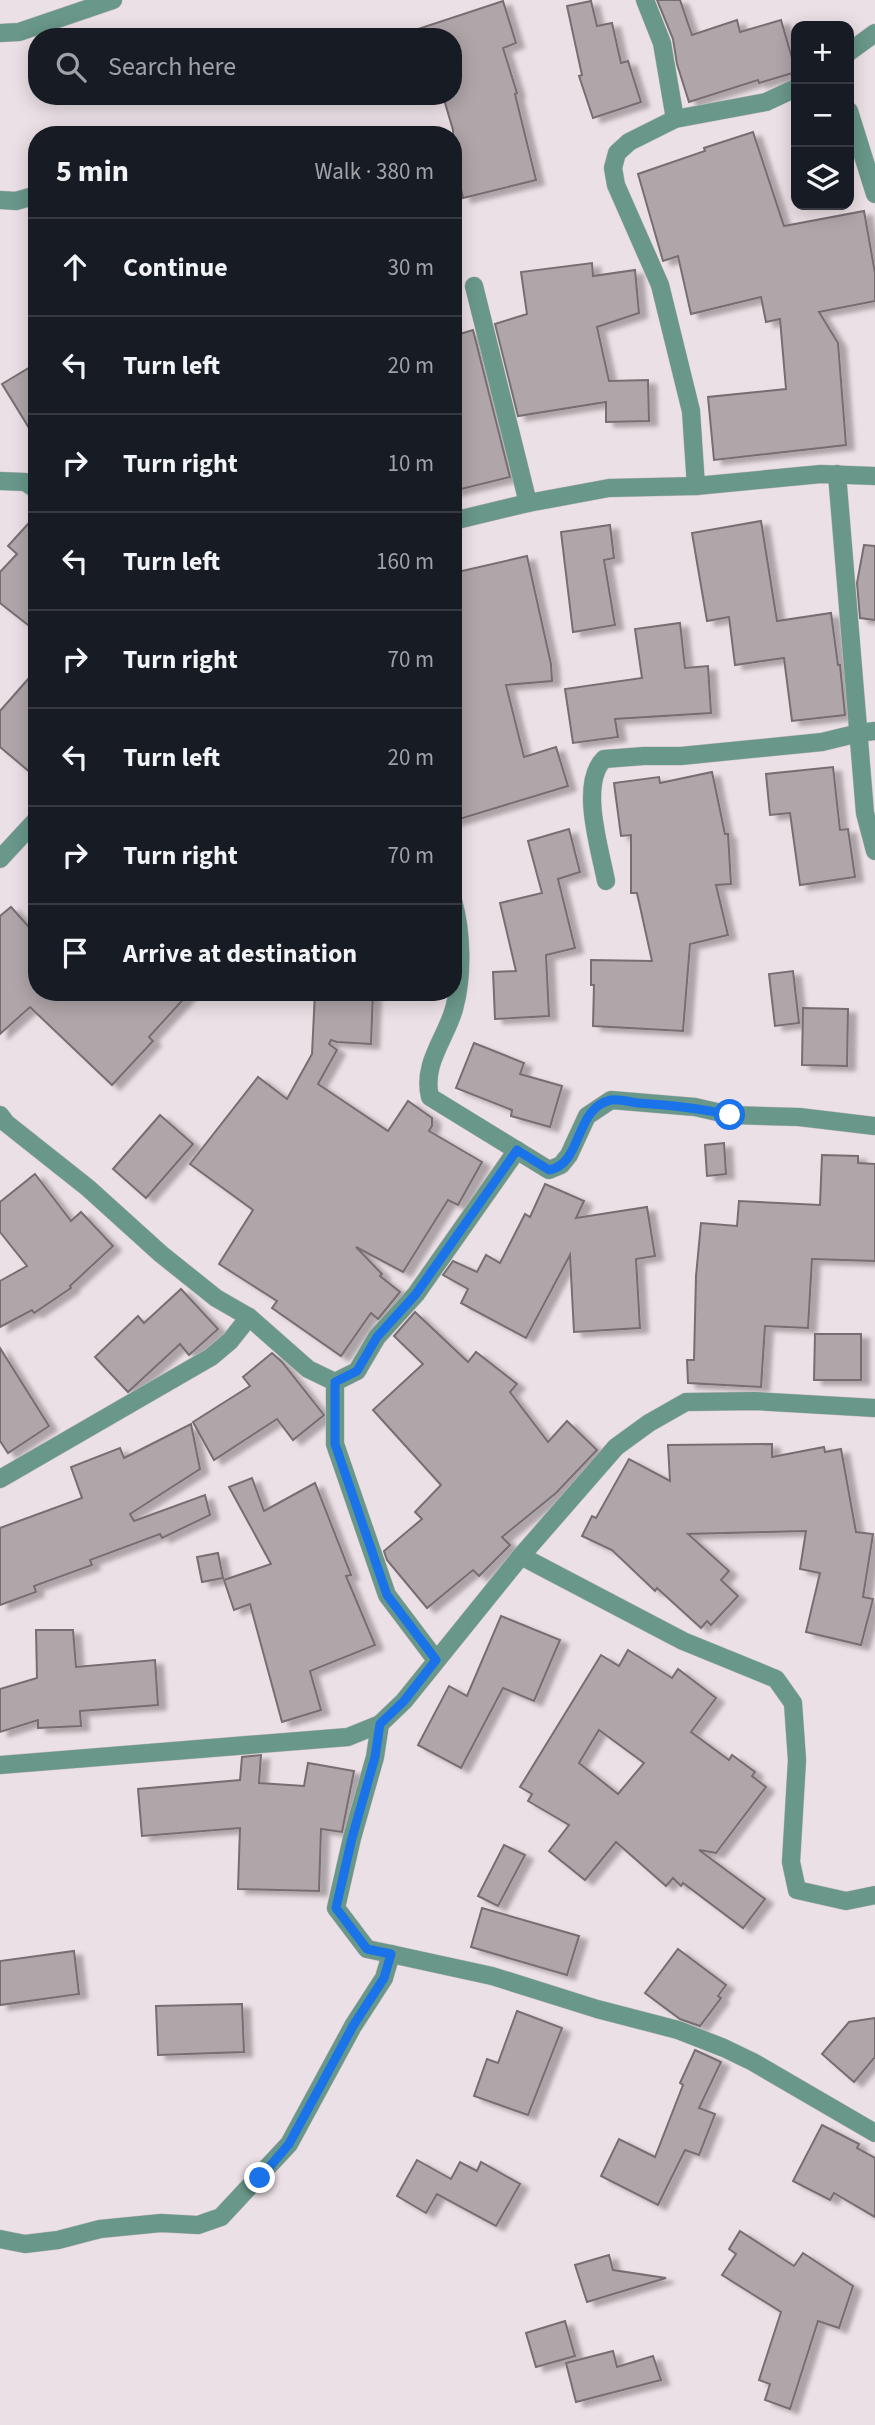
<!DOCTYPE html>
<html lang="en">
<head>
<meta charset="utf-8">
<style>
  body { margin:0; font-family:"Source Sans 3",sans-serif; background:#20242c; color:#f1f3f6 }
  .controls { position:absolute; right:21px; top:21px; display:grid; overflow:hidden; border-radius:14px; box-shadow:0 4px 18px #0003 }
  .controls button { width:63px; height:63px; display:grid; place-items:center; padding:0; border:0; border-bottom:2px solid #363941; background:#171b24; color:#f1f3f6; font:35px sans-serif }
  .stop { position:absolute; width:21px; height:21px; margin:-16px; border:5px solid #1a73e8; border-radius:50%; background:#fff }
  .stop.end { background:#1a73e8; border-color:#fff; box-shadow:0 2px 7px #0008 }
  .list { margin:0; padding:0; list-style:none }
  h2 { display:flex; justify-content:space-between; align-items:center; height:91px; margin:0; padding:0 28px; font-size:30px }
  h2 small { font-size:23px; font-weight:400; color:#9ea1a6 }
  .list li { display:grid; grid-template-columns:46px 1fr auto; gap:21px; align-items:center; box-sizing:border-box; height:98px; padding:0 28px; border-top:2px solid #363941 }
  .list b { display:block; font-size:26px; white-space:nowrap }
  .list em { font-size:23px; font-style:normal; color:#9ea1a6 }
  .icon { flex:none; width:38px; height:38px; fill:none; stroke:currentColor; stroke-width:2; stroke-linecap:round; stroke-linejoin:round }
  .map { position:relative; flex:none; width:875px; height:2425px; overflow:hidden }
  .search { position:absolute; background:#171b24; box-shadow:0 4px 18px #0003; left:28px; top:28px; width:434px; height:77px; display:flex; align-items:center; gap:18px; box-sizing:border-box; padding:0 24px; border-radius:28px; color:#9ea1a6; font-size:26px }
  .panel { position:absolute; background:#171b24; box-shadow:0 4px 18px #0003; left:28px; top:126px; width:434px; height:875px; border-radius:28px }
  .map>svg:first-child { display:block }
</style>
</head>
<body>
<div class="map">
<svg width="875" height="2425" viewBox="0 0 875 2425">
  <defs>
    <filter id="shadow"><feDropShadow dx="8" dy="4.5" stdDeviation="2" flood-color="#0004"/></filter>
  </defs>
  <rect width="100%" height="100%" fill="#ebe0e5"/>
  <g fill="#b0a6aa" stroke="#776e72" stroke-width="2" fill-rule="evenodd" filter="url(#shadow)">
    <path d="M657,0H680L692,35L737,20L740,32L781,20L796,72L759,83L758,80L689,102L677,64L673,39Z"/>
    <path d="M503,1L516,43L503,48L517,93L515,94L536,180L463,198L453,155V130L443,96H453V37H406V33Z"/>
    <path d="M591,1L597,26L612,23L621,63L628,61L641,102L593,118L579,76L582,75L567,6Z"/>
    <path d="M753,132L784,226L864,211L875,273V301L819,312L838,343L846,445L714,460L708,397L786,389L780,319L766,322L761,297L691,314L678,256L663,261L638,174L705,151L704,148Z"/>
    <path d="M592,263L593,276L635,270L639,313L597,327L609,381L648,380L649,421L606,422V402L518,416L495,324L527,314L521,272Z"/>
    <path d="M473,330L510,477L453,491V336Z"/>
    <path d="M37,363V441L2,384Z"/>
    <path d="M37,514V632L0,603V572L17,554L8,546Z"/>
    <path d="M761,521L777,621L831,613L838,665H840L845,715L792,721L784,658L735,665L729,617L707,621L692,533Z"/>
    <path d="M610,525L614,558L604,560L615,625L573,632L561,532Z"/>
    <path d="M864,545L875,546V620L860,618L857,583Z"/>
    <path d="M527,556L551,664L552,681L506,685L524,757L556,747L568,786L453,821V774L461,772L453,742V573Z"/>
    <path d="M680,623L685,668L708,666L711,713L615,719L618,737L573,743L565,689L642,678L635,629Z"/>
    <path d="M37,669V778L0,747V711Z"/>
    <path d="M833,767L840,830L848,829L855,877L800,885L790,813L770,815L766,774Z"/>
    <path d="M712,772L725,834H728L731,884L716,885L728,935L690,944L683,1031L593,1026L594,985H591V960L652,961L637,893H631V835L621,836L614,783L659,777L660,783Z"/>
    <path d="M569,829L580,872L558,879L575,948L546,955L549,1016L495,1019L493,972L516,971L500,903L542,893L528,841Z"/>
    <path d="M11,907L37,936V992H190L149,1037L153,1041L112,1085L30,1007L0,1034V916Z"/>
    <path d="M793,971L799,1023L775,1026L769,974Z"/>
    <path d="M315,992H373L371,1044L337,1042L331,1040L329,1044L337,1050L318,1084L388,1131L408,1101L432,1118V1126L429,1131L482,1162L458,1205L448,1200L403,1272L356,1247L382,1274L380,1276L400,1292L378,1319L371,1313L341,1356L272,1308L277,1301L219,1264L253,1210L190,1164L258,1077L287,1099L312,1054Z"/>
    <path d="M803,1008L848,1009L847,1066L802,1065Z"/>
    <path d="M474,1043L524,1063L520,1074L562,1086L550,1127L511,1116L512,1110L456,1088Z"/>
    <path d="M160,1115L193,1144L146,1198L113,1169Z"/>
    <path d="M724,1143L726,1174L707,1176L705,1145Z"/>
    <path d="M822,1155L858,1156V1163L875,1164V1261L812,1259L808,1328L765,1326L761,1387L688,1383L687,1360H694L696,1276L701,1223L737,1226L739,1201L820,1205Z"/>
    <path d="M35,1174L71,1221L81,1212L113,1246L70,1286L71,1288L34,1313L32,1310L0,1327V1281L27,1266L0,1232V1202Z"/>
    <path d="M545,1184L584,1201L576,1218L647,1207L655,1256L636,1259L640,1328L574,1332L570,1255L526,1338L461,1303L468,1289L443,1275L453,1261L477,1272L486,1255L500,1263L525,1214L530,1217Z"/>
    <path d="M181,1289L218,1329L189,1355L180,1344L128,1392L95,1357L138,1316L144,1323Z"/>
    <path d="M415,1312L468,1362L476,1352L517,1384L510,1392L548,1442L567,1421L597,1450L556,1493L502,1537L510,1545L479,1576L473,1570L427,1608L387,1560L384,1551L422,1519L415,1512L441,1485L373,1410L423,1364L394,1336Z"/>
    <path d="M815,1334H861V1380H814Z"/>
    <path d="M0,1348L49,1426L8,1453L0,1441Z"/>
    <path d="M272,1353L282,1362L324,1415L293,1440L277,1419L214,1460L193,1422L250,1386L243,1377Z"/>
    <path d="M191,1424L200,1469L130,1514L134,1521L205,1495L210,1515L162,1538L160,1534L90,1560L92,1565L34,1586L36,1592L0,1605V1528L82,1498L71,1467L120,1448L124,1458Z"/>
    <path d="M772,1444V1457L824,1447L825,1452L841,1449L856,1532L873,1534L863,1597L873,1599L861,1645L806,1632L820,1573L800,1569L806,1531L688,1534L729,1571L721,1580L738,1596L711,1625L707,1621L701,1628L657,1588L655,1591L612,1550L582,1536L592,1516L596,1518L629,1459L670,1481L668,1445Z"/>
    <path d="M252,1478L264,1511L315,1483L351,1575L346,1576L375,1645L310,1671L321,1710L282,1722L250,1604L234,1610L224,1580L271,1564L229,1487Z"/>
    <path d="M218,1553L223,1578L202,1582L197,1557Z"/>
    <path d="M501,1616L560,1640L534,1701L503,1688L461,1768L418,1745L449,1686L467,1696Z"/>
    <path d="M36,1630H73L76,1667L155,1660L158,1705L80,1711L81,1726L38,1728V1720L0,1732V1689L37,1678Z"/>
    <path d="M628,1650L672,1678L678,1669L716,1698L691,1732L729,1760L732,1755L755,1772L752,1776L766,1787L716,1853L699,1850L765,1899L743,1928L683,1883L681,1886L673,1878L666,1886L616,1842L585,1880L549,1851L569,1825L528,1801L532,1794L520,1787L601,1655L619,1666ZM599,1730L644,1763L618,1794L579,1763Z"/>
    <path d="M261,1755L259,1783L304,1786L308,1763L354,1771L342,1832L321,1829L319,1891L238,1889L240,1828L142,1836L138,1789L240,1780L242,1757Z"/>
    <path d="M504,1845L525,1855L498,1906L478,1896Z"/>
    <path d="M482,1908L579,1936L567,1975L471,1947Z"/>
    <path d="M678,1949L726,1985L718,1996L721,1998L700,2026L680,2019L645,1993Z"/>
    <path d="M74,1951L79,1994L0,2005V1961Z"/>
    <path d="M242,2004L244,2052L158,2055L156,2006Z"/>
    <path d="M517,2011L562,2028L528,2115L474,2096L487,2059L498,2063Z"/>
    <path d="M875,2018V2057L854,2082L822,2054L849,2022Z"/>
    <path d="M695,2050L721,2062L699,2108L715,2114L699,2155L685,2150L658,2205L601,2176L619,2139L655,2157L683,2085L680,2083Z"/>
    <path d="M822,2125L859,2144L857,2148L875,2158V2217L834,2193L830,2200L793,2181Z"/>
    <path d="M417,2160L451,2179L460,2162L477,2171L481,2162L520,2184L496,2226L437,2194L426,2213L397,2196Z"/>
    <path d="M740,2231L794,2266L803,2253L853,2286L839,2328L818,2321L790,2409L765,2400L770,2384L759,2380L781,2312L722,2275L736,2254L729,2249Z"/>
    <path d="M609,2255L613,2270L666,2278L587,2302L575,2265Z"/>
    <path d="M565,2321L575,2356L536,2367L526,2333Z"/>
    <path d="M613,2351L617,2367L653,2356L661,2380L576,2402L566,2363Z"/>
  </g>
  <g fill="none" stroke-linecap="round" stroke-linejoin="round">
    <defs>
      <g id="minor">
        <path d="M645,0L662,43L675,119"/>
        <path d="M0,33L19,32L113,0"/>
        <path d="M849,52L875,33"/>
        <path d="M849,111L875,194"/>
        <path d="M0,200L16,201L37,195"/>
        <path d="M474,286L528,503"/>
        <path d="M837,474L865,813L875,851"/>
        <path d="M0,481L25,482L37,490"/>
        <path d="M696,486L691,411L660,285L616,185L613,168L617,153L629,142L675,119L766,102L796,88"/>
        <path d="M453,521L528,503L609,488L696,486L821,474L875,476"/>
        <path d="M0,859L37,819"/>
        <path d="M606,881C600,849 579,784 604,759L644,756H681L822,742L859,733L875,731"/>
        <path d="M453,901C462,932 463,977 454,1009C445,1040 422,1064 430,1097L549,1170L561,1165L569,1155L587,1116L611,1100L695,1107L730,1115L799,1117L875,1126"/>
        <path d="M0,1115L6,1123L88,1188L161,1254L216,1298L249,1317L308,1369L335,1382L357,1371L377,1337L416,1294L517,1150"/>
        <path d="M335,1382V1444L387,1595L436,1660"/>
        <path d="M0,1479L211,1357L230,1341L249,1317"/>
        <path d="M521,1556L683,1641L776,1679L793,1703L797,1760L791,1862L797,1890L846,1901L875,1895"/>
        <path d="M0,1765L348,1737L380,1724L404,1701L521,1556L616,1447L649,1423L686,1402L755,1401L875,1408"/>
        <path d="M391,1954L492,1976L597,2009L678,2030L724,2048L753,2062L875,2133"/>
        <path d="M0,2239L25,2244L58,2240L100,2229L161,2223L198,2225L221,2217L289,2144L353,2026L384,1978L391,1954L367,1949L336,1908L352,1838L375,1757L380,1724"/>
      </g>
    </defs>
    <use href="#minor" stroke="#c6bdc1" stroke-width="19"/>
    <use href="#minor" stroke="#699789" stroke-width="18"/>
  </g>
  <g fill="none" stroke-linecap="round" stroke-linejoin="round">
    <path stroke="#1a73e8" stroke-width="9" d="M260,2178L289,2144L353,2026L384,1978L391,1954L367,1949L336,1908L352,1838L375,1757L380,1724L404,1701L436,1660L387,1595L335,1444V1382L357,1371L377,1337L416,1294L517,1150L549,1170C583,1164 574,1108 611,1100C619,1099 630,1102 638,1103C670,1105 699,1108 730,1115"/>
  </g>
</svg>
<div class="controls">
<button>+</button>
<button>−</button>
<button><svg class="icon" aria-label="layers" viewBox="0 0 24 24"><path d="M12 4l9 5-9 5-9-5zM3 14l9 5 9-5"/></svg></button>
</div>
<div class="stop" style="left:730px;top:1115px"></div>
<div class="stop end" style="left:260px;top:2178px"></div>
<div class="search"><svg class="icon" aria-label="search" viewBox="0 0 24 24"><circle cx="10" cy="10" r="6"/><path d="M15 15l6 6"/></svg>Search here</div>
<section class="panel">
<h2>5 min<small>Walk · 380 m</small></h2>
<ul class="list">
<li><svg class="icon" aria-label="ahead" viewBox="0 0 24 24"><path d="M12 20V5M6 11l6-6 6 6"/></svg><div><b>Continue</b></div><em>30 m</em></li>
<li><svg class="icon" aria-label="left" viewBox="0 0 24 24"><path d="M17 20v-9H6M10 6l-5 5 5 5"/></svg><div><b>Turn left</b></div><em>20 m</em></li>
<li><svg class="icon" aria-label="right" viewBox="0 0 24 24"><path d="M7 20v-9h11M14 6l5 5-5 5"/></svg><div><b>Turn right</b></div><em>10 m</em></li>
<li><svg class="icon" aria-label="left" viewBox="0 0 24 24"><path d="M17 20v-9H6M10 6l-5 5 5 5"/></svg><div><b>Turn left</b></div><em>160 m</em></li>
<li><svg class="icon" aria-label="right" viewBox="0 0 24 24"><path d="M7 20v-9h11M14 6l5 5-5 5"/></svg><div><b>Turn right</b></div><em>70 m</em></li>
<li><svg class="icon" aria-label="left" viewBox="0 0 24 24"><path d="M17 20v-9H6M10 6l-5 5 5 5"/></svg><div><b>Turn left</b></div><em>20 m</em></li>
<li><svg class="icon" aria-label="right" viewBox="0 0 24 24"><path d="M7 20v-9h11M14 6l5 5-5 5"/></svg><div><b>Turn right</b></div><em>70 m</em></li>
<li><svg class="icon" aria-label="arrive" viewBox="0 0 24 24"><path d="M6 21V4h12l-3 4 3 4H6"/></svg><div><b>Arrive at destination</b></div></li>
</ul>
</section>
</div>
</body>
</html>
